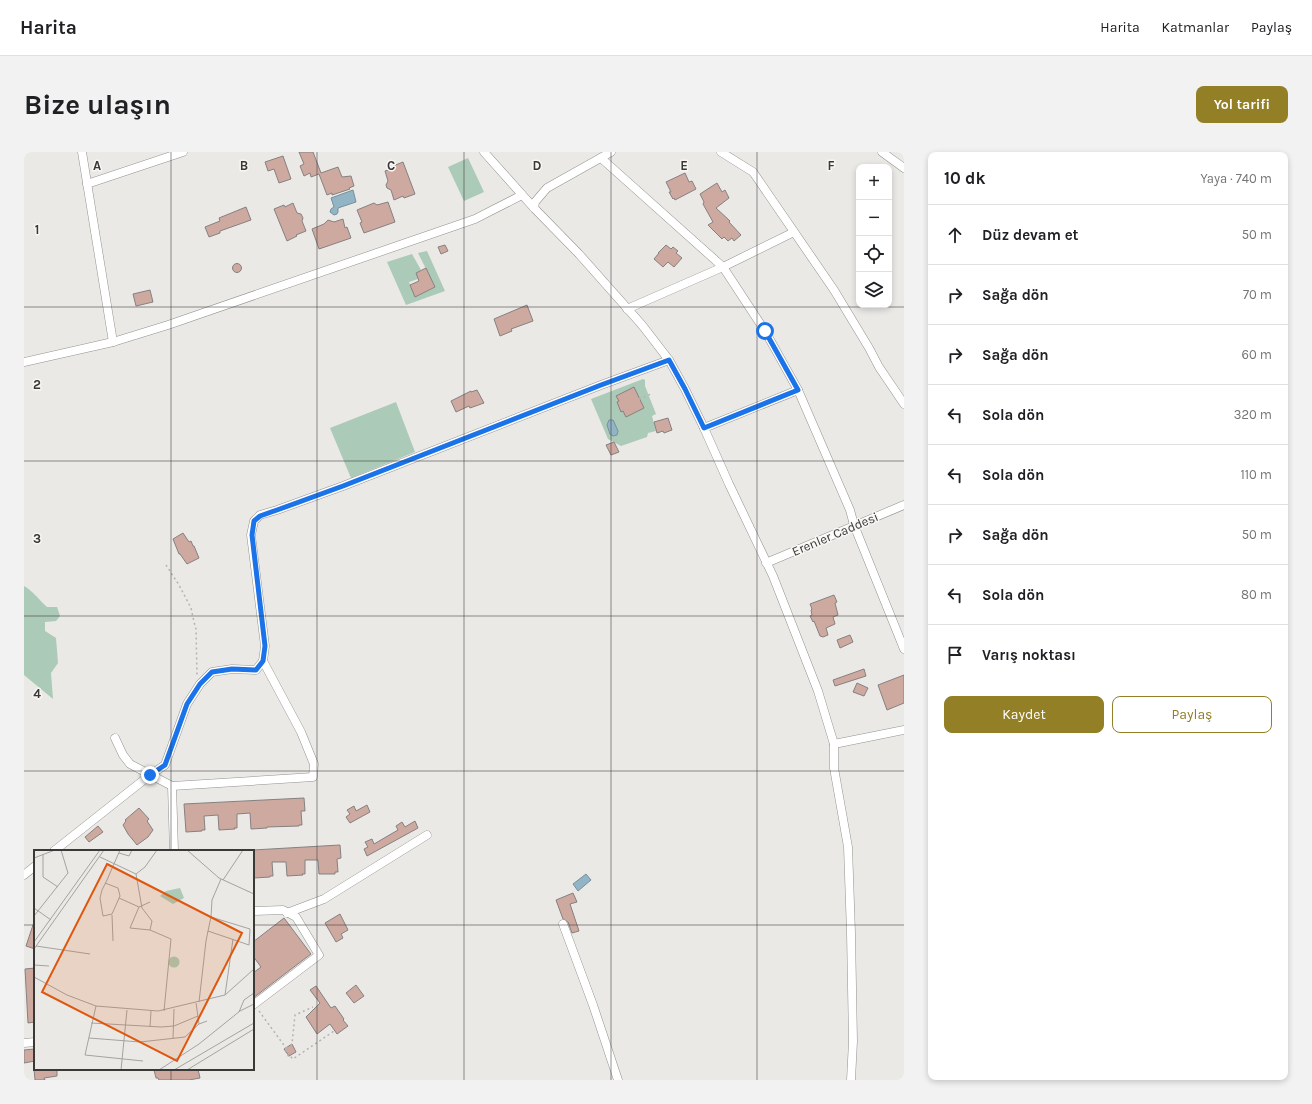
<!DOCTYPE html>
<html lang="tr">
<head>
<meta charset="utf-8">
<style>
  body { margin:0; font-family:Karla,sans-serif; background:#f2f2f2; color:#202124 }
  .controls { position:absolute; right:12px; top:12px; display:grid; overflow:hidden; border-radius:8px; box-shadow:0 2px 6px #0003 }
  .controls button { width:36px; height:36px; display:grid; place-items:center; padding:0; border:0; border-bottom:1px solid #e0e0e0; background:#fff; color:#202124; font:20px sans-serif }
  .stop { position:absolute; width:12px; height:12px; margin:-9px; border:3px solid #1a73e8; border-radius:50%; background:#fff }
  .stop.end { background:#1a73e8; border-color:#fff; box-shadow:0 1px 4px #0008 }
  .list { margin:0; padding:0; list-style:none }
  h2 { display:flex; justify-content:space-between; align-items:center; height:52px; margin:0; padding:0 16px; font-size:17px }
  h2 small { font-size:13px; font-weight:400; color:#757577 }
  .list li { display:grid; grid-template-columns:26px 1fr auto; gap:12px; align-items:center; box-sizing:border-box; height:60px; padding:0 16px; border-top:1px solid #e0e0e0 }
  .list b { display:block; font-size:15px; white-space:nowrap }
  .list em { font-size:13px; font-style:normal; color:#757577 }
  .actions { display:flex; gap:8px; padding:12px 16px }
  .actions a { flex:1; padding:9px 0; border:1px solid #937f26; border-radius:8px; text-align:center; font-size:14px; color:#937f26 }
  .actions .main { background:#937f26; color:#fff }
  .icon { flex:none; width:22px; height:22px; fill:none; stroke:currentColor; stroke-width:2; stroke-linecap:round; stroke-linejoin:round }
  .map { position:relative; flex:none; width:880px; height:928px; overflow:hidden; border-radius:8px }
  header { display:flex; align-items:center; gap:24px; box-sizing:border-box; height:56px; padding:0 20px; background:#fff; border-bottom:1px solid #e0e0e0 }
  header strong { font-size:19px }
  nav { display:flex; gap:22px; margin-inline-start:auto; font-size:14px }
  .intro { display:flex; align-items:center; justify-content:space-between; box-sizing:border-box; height:96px; padding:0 24px }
  h1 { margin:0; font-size:28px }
  .button { padding:10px 18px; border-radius:8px; background:#937f26; color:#fff; font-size:14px; font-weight:700 }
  main { display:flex; gap:24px; padding:0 24px }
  aside { flex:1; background:#fff; border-radius:8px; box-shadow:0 2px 6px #0003 }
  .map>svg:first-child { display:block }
</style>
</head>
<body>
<header>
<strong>Harita</strong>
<nav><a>Harita</a><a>Katmanlar</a><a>Paylaş</a></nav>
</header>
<div class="intro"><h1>Bize ulaşın</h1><a class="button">Yol tarifi</a></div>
<main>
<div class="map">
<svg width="880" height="928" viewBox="0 0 880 928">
  <rect width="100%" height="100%" fill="#eae9e6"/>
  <g fill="#abcab7">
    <path d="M444,6L460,40L440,49L424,15Z"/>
    <path d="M403,99L421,139L382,153L363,110L388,102L397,118L392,121L394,127L385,130L391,145L411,135L394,101Z"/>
    <path d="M619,227L621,228V234L632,262L628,264L632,279L624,281L623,285L597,294L584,287L567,247Z"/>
    <path d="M372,250L391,300L327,326L306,276Z"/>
    <path d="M0,434C9,439 15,448 23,455H33L36,464L32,469L21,470V479L32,486L34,511L27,521L29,547L0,523Z"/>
  </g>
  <g fill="#92b5c6" stroke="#78909b">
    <path d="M329,38L332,50L314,56V60L313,62L310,63L306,60L307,57L310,55L307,46Z"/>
    <path d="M585,268H589L590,270L594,279L593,283L589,284L586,282L583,273Z"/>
    <path d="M562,722L567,728L554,739L549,732Z"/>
  </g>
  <g fill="#cea9a0" stroke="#858181">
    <path d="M275,0H289L297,21L314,15L318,25L327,24L330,34L325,36L326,37L308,43V41L303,43L295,22L287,25L286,21L280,24L276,14L280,12Z"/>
    <path d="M259,4L267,27L255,31L250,17L244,19L241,10Z"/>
    <path d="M379,10L391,42L380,46L379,44L370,48L367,38L363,36L362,33L364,29L361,19L370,16L369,14Z"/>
    <path d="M661,21L665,30L668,29L672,37L651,48L650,46L649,47L645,40H647L642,30Z"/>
    <path d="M693,31L698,40L701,38L705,46L692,56L706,69L705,70L717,83L710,89L708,86L704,89L700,85L698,87L684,73L689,70L679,52L680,50L676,42Z"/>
    <path d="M364,50L371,70L340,81L336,71L338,70L333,58L350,51L353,53Z"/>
    <path d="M269,51L273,61L277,62L279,66L278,69L282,79L272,83L273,84L263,89L250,57L260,53L261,55Z"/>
    <path d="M222,55L227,68L196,79V81L185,85L181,75L196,69L195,66Z"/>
    <path d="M319,67L321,76L323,75L327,86L295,97L288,77L300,72L304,68L310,70Z"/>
    <path d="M421,93L424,99L417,102L414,95Z"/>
    <path d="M642,93L647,97L649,95L654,99L652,101L658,106L650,115L644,110L639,115L630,107L635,101H634Z"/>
    <circle cx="213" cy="116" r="4.5"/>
    <path d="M402,116L411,135L391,145L386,133L395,129L392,121Z"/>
    <path d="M126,138L129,150L112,154L109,142Z"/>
    <path d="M503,153L509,169L487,177L488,179L476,184L470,167Z"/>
    <path d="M610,235L620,256L602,265L599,259L597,260L593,250L595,249L592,244Z"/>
    <path d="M453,238L460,251L446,256L445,254L432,260L427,249L447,239V240Z"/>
    <path d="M644,266L648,278L640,281L639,279L633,281L630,270Z"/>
    <path d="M590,290L595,300L587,303L582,293Z"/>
    <path d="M159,381L165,390L167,389L169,394H170L175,406L163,412L156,402H155L149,387Z"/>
    <path d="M810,443L813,450L811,451L814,463L809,465L811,472L802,476L804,483L799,485L796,484L790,469L789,470L786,464L788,463L787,458L788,457L786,452Z"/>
    <path d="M826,483L829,490L816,496L813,488Z"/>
    <path d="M840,517L842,524L811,534L809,528Z"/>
    <path d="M880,523V551L863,558L854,533Z"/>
    <path d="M833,531L844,536L840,544L829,540Z"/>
    <path d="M280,646L281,659H277L278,673H275V674L243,675V676L227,677L226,661L213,662V676H210L211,677L195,678L194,663L180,664L181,678H178V679L162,680L160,652Z"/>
    <path d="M343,653L346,660L326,671L322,665L326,662L323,658L330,654L332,659Z"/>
    <path d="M115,656L125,667L123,669L129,678L124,685L113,693L104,682L99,673L102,669L101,668Z"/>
    <path d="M391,669L394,676L343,704L340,697L344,695L341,690L348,687L350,692L374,678L372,674L378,670L381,675Z"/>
    <path d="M74,674L79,680L65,690L61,685Z"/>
    <path d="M316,693L317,706L313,707L314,720H311V722H295L294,708H281V722H278L279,723L263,724L262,710H248L249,724H246V725L230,726L229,698Z"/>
    <path d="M549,741L553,750L546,752L555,779L548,781L544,770L539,767L532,748Z"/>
    <path d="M316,762L324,778L317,782L319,786L312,790L301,771Z"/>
    <path d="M260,766L287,802L229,846V821L237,815L229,804V790Z"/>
    <path d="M10,770H11V797L2,794Z"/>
    <path d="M11,816V870L4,871L1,817Z"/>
    <path d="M332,833L340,844L330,851L322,841Z"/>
    <path d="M292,834L307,856L311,854L320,867L319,868L324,874L313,882L306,872L293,882L282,865L296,851L286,838Z"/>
    <path d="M268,892L272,900L265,904L260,897Z"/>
    <path d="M11,897V909L0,911V898Z"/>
    <path d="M10,917H33V924L20,926L21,928H11Z"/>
    <path d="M136,917H174L176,926L165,928H135L134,926H132L130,918Z"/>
  </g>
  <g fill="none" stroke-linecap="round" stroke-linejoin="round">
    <defs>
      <g id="street">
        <path d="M58,0L89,190"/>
        <path d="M460,0L510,56L555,102L618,173L645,208L661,237L680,276L705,332L749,424L794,539L810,592V616L824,695L827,781L829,889L827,928"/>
        <path d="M697,0L729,20L810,138L845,196L855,215L880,252"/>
        <path d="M858,0L880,16"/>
        <path d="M577,6L699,115L741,179L774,238L826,358L830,373L880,497"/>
        <path d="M63,32L159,0"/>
        <path d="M510,56L511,50L523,36L587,0"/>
        <path d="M603,157L699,115L770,80"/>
        <path d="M0,210L89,190L144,173L451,67L498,43"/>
        <path d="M680,276L774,238"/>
        <path d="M742,411L880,353"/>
        <path d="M91,586L99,603L106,612L148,634L289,625L290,612L277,580L239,509L241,494L227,383L230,369L236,363L253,358L319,334L577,233L645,208"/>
        <path d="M810,592L880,578"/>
        <path d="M148,634L150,699"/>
        <path d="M30,699L126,623L141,613L163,552L176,532L188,520L208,517L232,518L239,509"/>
        <path d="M0,723L11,714"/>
        <path d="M229,759L259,758L272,765L295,803L229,853"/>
        <path d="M263,761L300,747L403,683"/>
        <path d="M539,772L569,853L594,928"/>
        <path d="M0,891L11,890"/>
      </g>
    </defs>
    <use href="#street" stroke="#93928f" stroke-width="9"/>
    <g stroke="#b4b3b1" stroke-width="1.5" stroke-dasharray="2 3" stroke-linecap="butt">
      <path d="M615,247L627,242"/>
      <path d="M142,413L155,433L167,456L170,470L172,477L173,523"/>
      <path d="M235,859L262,896L260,897L265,905L266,904L269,907L310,879"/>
      <path d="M262,896L268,892L271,863L289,855"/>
    </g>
    <use href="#street" stroke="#fff" stroke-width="8"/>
  </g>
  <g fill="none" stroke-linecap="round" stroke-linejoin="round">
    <path stroke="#1a73e8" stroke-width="5" d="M126,623L141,613L163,552L176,532L188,520L208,517L232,518L239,509L241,494L228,383L230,369L236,364L253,358L319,334L577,233L645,208L661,237L680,276L774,238L741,179"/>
  </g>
  <path fill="none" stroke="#3a3938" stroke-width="1" stroke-opacity="0.55" d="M147,0V699M293,0V928M440,0V928M587,0V928M733,0V928M0,155H880M0,309H880M0,464H880M0,619H880M0,773H11M229,773H880M147,917V928"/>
  <g text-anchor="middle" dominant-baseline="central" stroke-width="3" stroke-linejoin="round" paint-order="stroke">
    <g font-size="13" fill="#3a3938" stroke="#f8f6f3">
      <text transform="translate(811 382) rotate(-23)">Erenler Caddesi</text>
    </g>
  </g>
  <g transform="translate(10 698)">
    <rect width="220" height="220" fill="#eae9e6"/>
    <path d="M146,38L150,48L139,54L126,46L132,41ZM134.5 112a5.5 5.5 0 1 1 11 0a5.5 5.5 0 1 1-11 0Z" fill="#abcab7"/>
    <path fill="none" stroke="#a4a3a0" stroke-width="1" d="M153,0L185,28L220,44M85,3L95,6L98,0M9,4V27L24,37M66,7L102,24M0,8L21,0M102,24L108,58L118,71L116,80M102,24L111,17L123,0M189,30L209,0M71,33L84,38L86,46L78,64L69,66L66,48L68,40L73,30L86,0M85,48L105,57M116,52L105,57L96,78L116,80L137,89L130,161M0,58L17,70M78,65L79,91M0,66L34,23L27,0M177,67L178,50L187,29M0,92L66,0M2,96L56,104M0,99L70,0M0,115L15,116M0,127L33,145L62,156L124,161L191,145L220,119M191,145L199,89M165,152L172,91L174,81L177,67L216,79L215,95L174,81M162,153L165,174M62,156L51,205L109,211M205,162L210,150L220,143M57,173L127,177L140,176L164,166M116,177L117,161M55,188L106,192L151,187L165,174L173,171M139,189L140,159M87,220L93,160M125,220L165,194L206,161L220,154M140,220L220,173M153,220L220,179"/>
    <path fill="#df570e" fill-opacity="0.15" stroke="#df570e" stroke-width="2" d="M73,14L208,83L143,211L8,142Z"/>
    <rect width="220" height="220" fill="none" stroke="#3a3938" stroke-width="2"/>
  </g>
  <g font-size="13" text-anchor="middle" font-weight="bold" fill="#3a3938" stroke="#f8f6f3" stroke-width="3" stroke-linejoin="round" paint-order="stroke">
    <text x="73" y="18">A</text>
    <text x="220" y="18">B</text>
    <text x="367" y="18">C</text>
    <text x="513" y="18">D</text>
    <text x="660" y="18">E</text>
    <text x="807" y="18">F</text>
    <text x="13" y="82">1</text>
    <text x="13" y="237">2</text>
    <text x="13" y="391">3</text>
    <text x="13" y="546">4</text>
  </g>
</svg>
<div class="controls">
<button>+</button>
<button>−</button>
<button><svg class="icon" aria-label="locate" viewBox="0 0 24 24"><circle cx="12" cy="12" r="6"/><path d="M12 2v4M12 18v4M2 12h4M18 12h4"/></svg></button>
<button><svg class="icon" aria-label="layers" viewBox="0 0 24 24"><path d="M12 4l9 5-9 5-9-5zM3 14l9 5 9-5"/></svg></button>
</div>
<div class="stop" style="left:741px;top:179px"></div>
<div class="stop end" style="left:126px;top:623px"></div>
</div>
<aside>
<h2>10 dk<small>Yaya · 740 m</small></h2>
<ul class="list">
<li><svg class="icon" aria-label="ahead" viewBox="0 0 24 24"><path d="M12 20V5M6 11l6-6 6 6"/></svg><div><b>Düz devam et</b></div><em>50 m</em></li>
<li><svg class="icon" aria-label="right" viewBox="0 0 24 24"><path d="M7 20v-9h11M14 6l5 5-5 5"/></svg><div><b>Sağa dön</b></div><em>70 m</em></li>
<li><svg class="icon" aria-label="right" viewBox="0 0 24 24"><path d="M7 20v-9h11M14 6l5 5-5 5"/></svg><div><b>Sağa dön</b></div><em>60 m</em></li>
<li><svg class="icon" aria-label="left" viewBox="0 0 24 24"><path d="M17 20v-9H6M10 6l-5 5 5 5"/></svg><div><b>Sola dön</b></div><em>320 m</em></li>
<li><svg class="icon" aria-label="left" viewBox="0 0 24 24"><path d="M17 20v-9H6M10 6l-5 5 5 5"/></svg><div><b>Sola dön</b></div><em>110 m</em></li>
<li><svg class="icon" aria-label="right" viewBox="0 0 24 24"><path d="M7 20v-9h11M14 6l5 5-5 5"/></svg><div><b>Sağa dön</b></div><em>50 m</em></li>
<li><svg class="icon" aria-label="left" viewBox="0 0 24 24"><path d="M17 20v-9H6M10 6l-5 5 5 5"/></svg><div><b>Sola dön</b></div><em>80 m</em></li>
<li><svg class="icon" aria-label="arrive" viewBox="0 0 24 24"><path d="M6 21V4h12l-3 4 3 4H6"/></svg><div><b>Varış noktası</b></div></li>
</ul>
<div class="actions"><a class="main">Kaydet</a><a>Paylaş</a></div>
</aside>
</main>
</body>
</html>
